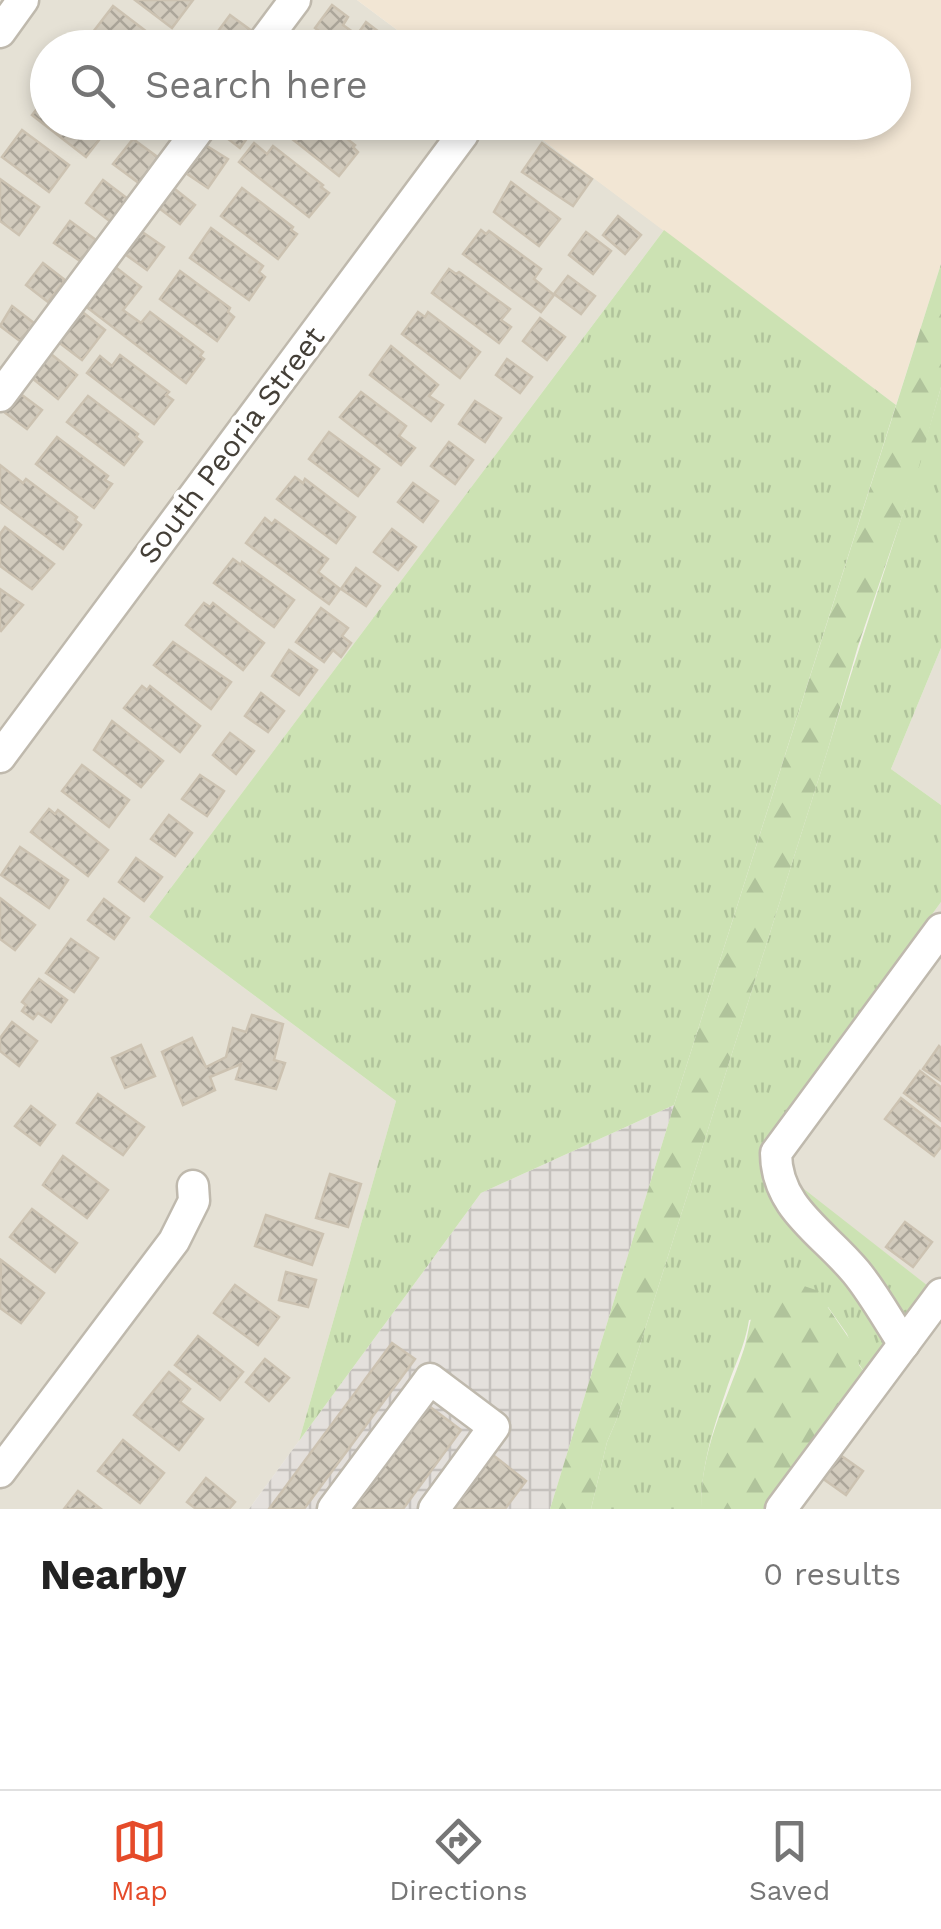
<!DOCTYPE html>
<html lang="en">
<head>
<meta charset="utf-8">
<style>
  body { margin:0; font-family:"Work Sans",sans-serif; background:#f2f2f2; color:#222 }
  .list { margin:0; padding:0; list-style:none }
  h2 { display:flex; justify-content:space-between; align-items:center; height:130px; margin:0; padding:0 40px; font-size:42px }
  h2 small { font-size:32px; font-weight:400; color:#767676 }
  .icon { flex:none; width:55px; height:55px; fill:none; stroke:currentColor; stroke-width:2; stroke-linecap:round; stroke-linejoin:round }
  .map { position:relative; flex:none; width:941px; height:1509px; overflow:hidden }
  .search { position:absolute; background:#fff; box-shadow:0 5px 15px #0003; left:30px; right:30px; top:30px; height:110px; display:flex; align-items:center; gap:25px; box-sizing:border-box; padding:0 35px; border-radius:55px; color:#767676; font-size:38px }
  .sheet { height:280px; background:#fff }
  nav { display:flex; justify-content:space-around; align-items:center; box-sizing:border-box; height:140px; border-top:2px solid #e0e0e0; background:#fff; font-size:28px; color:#767676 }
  nav a { display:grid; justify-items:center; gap:5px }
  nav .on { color:#e54b2a }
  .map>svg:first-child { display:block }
</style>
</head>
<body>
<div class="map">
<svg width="941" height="1509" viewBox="0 0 941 1509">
  <defs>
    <pattern id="industrial-grid" width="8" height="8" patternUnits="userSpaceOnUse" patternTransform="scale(2.5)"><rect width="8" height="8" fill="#e4e0dc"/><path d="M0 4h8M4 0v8" fill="none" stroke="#c5c1bd"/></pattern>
    <pattern id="grass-tufts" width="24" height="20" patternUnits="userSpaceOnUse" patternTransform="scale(2.5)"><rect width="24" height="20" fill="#cce2b3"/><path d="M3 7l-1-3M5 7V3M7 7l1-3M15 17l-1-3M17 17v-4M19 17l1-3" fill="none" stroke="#b0c39b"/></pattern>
    <pattern id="forest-firs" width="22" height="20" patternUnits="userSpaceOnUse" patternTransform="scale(2.5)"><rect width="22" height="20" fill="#cce2b3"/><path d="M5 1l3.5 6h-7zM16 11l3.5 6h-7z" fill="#b0c39b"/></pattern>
    <pattern id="building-cross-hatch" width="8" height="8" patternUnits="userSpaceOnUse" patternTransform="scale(2.5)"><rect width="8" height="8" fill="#d2cbbd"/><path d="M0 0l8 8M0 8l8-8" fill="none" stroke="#aca69a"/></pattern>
  </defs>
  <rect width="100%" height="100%" fill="#f2efe7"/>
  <g fill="#e5e1d5">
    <path d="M0,0H357L420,47L48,48V122L520,123L664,230L149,917L396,1101L299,1441L249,1509H0Z"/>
    <path d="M941,648V805L891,769Z"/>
    <path d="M941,902V1509H772L932,1289L758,1155Z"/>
  </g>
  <path fill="#f2e6d4" d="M357,0H941V264L896,405L520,123L894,122V48L420,47Z"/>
  <path fill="url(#industrial-grid)" d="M674,1105L550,1509H249L481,1193Z"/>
  <g fill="url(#grass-tufts)">
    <path d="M664,230L896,405L674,1105L481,1193L299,1441L396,1101L149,917Z"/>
    <path d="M941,387V648L891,769L941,805V902L759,1154L932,1289L868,1378L859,1364L847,1334L828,1307L749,1320C745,1347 733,1368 725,1394C712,1432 701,1468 701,1509H591L607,1442L616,1421L828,749C864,628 907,509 941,387Z"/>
  </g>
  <g fill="url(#forest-firs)">
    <path d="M941,264V387L918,470L858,646L828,749L616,1421L607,1442L591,1509H550L674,1105Z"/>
    <path d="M789,1281L816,1290L857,1350L859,1365L868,1378L772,1509H701C701,1447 725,1406 744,1349C749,1334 748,1319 758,1305C766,1293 776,1287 789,1281Z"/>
  </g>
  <g fill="url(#building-cross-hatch)" stroke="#ccc2b1" stroke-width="2.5">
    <path d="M135,0H193L172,28Z"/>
    <path d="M332,5L348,17L343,25L357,35L366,22L400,48H341L315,28Z"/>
    <path d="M113,6L168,48H113L93,32Z"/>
    <path d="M230,15L252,31L240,48H226L213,38Z"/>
    <path d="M48,95V122H96L106,131L86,157L32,115Z"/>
    <path d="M219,122H259L240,148L215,129Z"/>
    <path d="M288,122H326L355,145L353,147L358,152L339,176L282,131Z"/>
    <path d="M22,130L69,165L49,192L2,157Z"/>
    <path d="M133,139L159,158L140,184L113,164Z"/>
    <path d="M202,143L228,159L208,188L184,172Z"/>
    <path d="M254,143L267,154L273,146L323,185L321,187L329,193L309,217L239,162Z"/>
    <path d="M542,143L592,179L573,206L522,172Z"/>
    <path d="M0,179L39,207L19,235L0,221Z"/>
    <path d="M103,180L128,199L111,222L86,203Z"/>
    <path d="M511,182L560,219L539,246L494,212Z"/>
    <path d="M171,186L195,205L180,224L155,205Z"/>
    <path d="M242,188L293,227L291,230L297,234L278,259L221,216Z"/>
    <path d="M618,216L641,235L625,254L603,235Z"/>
    <path d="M70,221L96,240L80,261L54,243Z"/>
    <path d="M211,228L263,266L259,272L265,277L249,300L190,258Z"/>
    <path d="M138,229L164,247L147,270L122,252Z"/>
    <path d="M481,230L486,234L489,231L541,269L534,279L554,295L541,312L463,254Z"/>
    <path d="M586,232L611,251L593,274L569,255Z"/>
    <path d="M43,263L65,280L48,302L26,285Z"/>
    <path d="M114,266L141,287L123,310L141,323L150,312L203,352L200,356L204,359L186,383L84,305Z"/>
    <path d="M449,269L456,274L459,272L510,309L501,320L511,327L499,343L432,293Z"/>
    <path d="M180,271L230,308L228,312L234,317L217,341L160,299Z"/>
    <path d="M568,276L595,296L581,314L554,294Z"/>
    <path d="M12,306L34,323L20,341L0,326Z"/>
    <path d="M80,310L105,330L82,360L57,341Z"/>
    <path d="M418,312L425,317L428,312L480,352L460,378L402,334Z"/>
    <path d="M540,318L565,337L547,360L523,341Z"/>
    <path d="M391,346L438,385L429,396L443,405L431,421L370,375Z"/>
    <path d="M51,354L77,375L58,399L32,378Z"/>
    <path d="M120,355L169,392L166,395L173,400L154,424L87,373L100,356L112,366Z"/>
    <path d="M507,359L532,377L520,393L496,375Z"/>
    <path d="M18,392L42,410L27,429L4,412Z"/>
    <path d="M361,392L406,426L399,436L415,448L401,465L340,417Z"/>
    <path d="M88,396L138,434L136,437L142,442L124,465L67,422Z"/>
    <path d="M475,401L501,418L485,442L459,424Z"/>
    <path d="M329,432L379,469L358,496L309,459Z"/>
    <path d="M57,437L108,476L105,480L112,484L94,508L36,464Z"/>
    <path d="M449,442L473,460L455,484L431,466Z"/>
    <path d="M0,465L23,483L26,479L77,517L75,520L81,525L63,549L0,502Z"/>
    <path d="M295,477L303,483L305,479L355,517L336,543L277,499Z"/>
    <path d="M413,483L438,501L423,522L398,502Z"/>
    <path d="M265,518L272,524L275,520L328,559L318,572L340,589L329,604L246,543Z"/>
    <path d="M5,527L54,564L32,589L0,566V534Z"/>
    <path d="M392,529L416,547L398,570L374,552Z"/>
    <path d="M233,559L241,565L242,562L294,600L274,627L214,583Z"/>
    <path d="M356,568L380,586L366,606L341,589Z"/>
    <path d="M0,589L23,605L1,631L0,630Z"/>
    <path d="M204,603L210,607L213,603L264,643L243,670L186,625Z"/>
    <path d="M321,608L348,628L342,636L351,643L341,657L333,650L324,662L296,642Z"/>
    <path d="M173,642L231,682L211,709L154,665Z"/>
    <path d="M289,650L317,670L299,695L272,676Z"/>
    <path d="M142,686L147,690L150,686L200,726L180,752L124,708Z"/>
    <path d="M261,693L284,711L268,732L245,716Z"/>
    <path d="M112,721L163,761L141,787L94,750Z"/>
    <path d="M230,733L254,751L236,774L213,755Z"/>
    <path d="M82,765L129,800L109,827L62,791Z"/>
    <path d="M200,775L224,791L207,816L182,799Z"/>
    <path d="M49,809L55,814L58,810L108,850L88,876L31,832Z"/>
    <path d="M169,815L192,833L175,856L151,839Z"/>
    <path d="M20,847L68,880L49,908L1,875Z"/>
    <path d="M136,858L162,877L144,901L119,882Z"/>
    <path d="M0,898L35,925L15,950L0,939Z"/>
    <path d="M104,899L129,918L114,939L88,920Z"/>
    <path d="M71,939L98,958L74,992L46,973Z"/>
    <path d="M39,979L67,1000L51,1022L38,1013L33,1019L22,1011L26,1005L22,1002Z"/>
    <path d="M252,1015L283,1024L274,1060L285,1063L276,1089L236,1079L241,1064L210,1077L215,1090L183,1105L162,1052L192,1038L206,1067L226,1057L233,1028L246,1032Z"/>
    <path d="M12,1022L37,1041L19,1066L0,1051V1038Z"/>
    <path d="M141,1045L155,1076L125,1088L112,1058Z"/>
    <path d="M939,1046L941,1048V1081L923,1069Z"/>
    <path d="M920,1071L941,1087V1121L904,1093Z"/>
    <path d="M98,1094L144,1127L123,1155L77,1123Z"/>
    <path d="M901,1098L941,1129V1147L934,1156L885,1119Z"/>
    <path d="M31,1106L55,1125L40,1145L15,1126Z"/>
    <path d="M63,1156L108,1190L87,1218L43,1185Z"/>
    <path d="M330,1174L361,1184L348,1227L316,1218Z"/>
    <path d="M32,1209L77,1243L55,1272L10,1237Z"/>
    <path d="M266,1215L323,1234L312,1265L255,1246Z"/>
    <path d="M905,1222L932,1242L913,1267L886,1247Z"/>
    <path d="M1,1260L44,1293L21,1323L0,1308Z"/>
    <path d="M286,1272L316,1280L308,1307L279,1300Z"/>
    <path d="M235,1285L279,1317L258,1345L214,1313Z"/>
    <path d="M198,1336L243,1372L220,1400L175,1365Z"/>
    <path d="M392,1343L415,1359L304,1509H269Z"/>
    <path d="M265,1359L289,1378L269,1401L246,1382Z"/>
    <path d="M169,1372L190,1389L180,1402L203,1419L179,1450L134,1415Z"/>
    <path d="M429,1406L461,1430L403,1509H353Z"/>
    <path d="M123,1440L164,1473L140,1503L98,1471Z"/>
    <path d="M836,1452L863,1471L846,1495L819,1476Z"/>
    <path d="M493,1455L526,1481L505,1509H452Z"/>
    <path d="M206,1478L235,1502L229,1509H196L187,1502Z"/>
    <path d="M78,1491L101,1509H64Z"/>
  </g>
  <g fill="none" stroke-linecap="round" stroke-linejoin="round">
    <defs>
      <g id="minor">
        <path d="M0,32L23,0"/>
        <path d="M259,48L295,0"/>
        <path d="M0,396L204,122"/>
        <path d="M0,757L463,134"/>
        <path d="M904,1344C888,1320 874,1294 856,1272C824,1233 776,1208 776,1153L941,929"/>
        <path d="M0,1472L174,1241L194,1201L193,1186"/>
        <path d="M333,1509L430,1379L494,1427L434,1509"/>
        <path d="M781,1509L941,1294"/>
      </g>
    </defs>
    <use href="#minor" stroke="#bfb9ad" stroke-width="35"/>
    <use href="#minor" stroke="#fff" stroke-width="30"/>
  </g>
  <g text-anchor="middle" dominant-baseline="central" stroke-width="9" stroke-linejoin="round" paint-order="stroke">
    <g font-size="30" fill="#443f37" stroke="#fff">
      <text transform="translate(231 445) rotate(-53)">South Peoria Street</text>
    </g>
  </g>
</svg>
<div class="search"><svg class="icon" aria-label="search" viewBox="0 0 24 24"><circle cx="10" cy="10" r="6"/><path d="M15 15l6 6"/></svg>Search here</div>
</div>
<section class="sheet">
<h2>Nearby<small>0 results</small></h2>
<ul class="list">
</ul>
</section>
<nav>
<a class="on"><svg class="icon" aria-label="map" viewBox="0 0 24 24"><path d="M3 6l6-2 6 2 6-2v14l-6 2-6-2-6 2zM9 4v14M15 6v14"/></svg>Map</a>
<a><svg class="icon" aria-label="directions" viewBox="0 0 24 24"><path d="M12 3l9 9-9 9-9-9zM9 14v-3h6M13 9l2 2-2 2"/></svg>Directions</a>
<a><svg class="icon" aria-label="saved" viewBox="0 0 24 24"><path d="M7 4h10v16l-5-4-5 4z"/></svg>Saved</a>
</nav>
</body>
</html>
